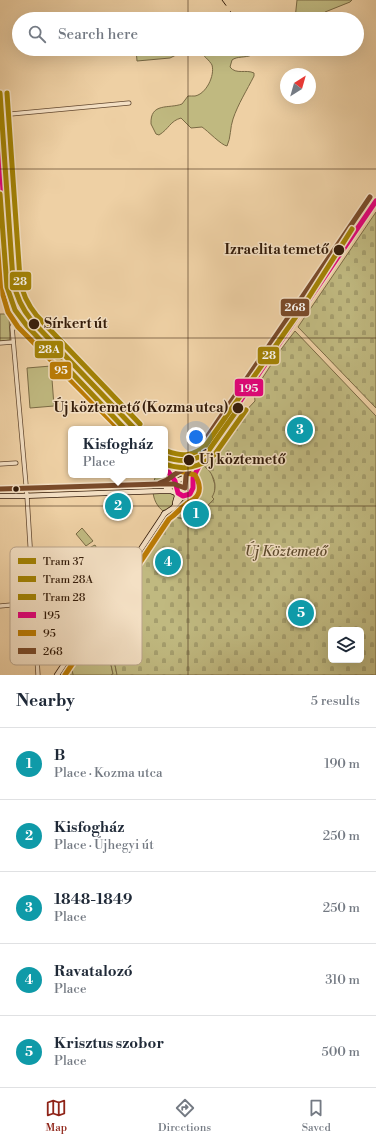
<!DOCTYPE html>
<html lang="en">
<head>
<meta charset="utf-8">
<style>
  body { margin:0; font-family:"Libre Bodoni",serif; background:#f6f6f7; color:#1f2937 }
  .controls { position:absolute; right:12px; bottom:12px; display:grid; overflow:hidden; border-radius:6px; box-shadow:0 4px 16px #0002 }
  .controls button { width:36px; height:36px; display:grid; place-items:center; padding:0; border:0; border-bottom:1px solid #e0e1e3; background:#fff; color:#1f2937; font:20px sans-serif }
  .compass { position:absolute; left:280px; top:68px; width:36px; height:36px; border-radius:50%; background:#fff; box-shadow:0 4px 16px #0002; rotate:37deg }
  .you { position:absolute; left:196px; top:437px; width:14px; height:14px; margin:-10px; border:3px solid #fff; border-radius:50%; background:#1a73e8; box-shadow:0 0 0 6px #1a73e833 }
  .badge { display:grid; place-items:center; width:26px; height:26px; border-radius:50%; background:#8f2418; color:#fff; font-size:13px; font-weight:700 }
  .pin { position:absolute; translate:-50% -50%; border:2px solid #fff; box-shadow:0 1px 4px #0006 }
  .popup { position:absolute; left:68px; top:426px; width:100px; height:52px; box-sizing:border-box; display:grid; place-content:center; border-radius:6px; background:#fff; filter:drop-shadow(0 1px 3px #0005); font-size:13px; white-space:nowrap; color:#747a83 }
  .popup b { font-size:15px; color:#1f2937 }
  .popup::after { content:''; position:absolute; left:50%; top:100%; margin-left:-8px; border:8px solid transparent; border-top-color:#fff }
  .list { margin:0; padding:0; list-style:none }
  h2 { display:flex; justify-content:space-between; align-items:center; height:52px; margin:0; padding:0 16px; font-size:17px }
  h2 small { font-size:13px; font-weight:400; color:#747a83 }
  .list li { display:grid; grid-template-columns:26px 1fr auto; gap:12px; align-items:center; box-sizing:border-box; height:72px; padding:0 16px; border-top:1px solid #e0e1e3 }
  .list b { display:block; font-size:15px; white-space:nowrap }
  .list p { margin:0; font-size:13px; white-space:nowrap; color:#747a83 }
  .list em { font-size:13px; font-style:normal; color:#747a83 }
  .icon { flex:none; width:22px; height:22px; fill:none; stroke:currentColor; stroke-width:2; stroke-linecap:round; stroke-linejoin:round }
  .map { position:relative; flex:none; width:376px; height:675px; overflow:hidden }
  .search { position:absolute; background:#fff; box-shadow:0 4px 16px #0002; left:12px; right:12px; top:12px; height:44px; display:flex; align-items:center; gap:10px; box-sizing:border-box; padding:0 14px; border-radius:22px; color:#747a83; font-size:15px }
  .sheet { height:412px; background:#fff }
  nav { display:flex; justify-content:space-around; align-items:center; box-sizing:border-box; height:56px; border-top:1px solid #e0e1e3; background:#fff; font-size:11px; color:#747a83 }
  nav a { display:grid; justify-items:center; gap:2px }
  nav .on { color:#8f2418 }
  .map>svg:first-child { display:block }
</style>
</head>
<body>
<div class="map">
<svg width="376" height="675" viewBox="0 0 376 675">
  <defs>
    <pattern id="forest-crowns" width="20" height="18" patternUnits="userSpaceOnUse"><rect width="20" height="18" fill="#c0b980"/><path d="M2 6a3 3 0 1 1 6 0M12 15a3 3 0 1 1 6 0" fill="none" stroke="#a59e6d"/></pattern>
    <pattern id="cemetery-stones" width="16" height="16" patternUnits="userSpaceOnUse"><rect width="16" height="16" fill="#c0b980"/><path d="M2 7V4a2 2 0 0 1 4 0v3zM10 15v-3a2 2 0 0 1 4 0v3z" fill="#a59e6d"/></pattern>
  </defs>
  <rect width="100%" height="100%" fill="#eed0a4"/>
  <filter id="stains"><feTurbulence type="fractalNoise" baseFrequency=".005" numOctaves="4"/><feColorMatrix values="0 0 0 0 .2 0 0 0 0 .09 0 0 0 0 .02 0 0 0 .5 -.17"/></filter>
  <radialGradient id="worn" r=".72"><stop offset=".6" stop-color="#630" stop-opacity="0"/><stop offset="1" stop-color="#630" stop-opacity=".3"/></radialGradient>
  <g fill="#c0b980" stroke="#7a6a44">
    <path d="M297,0H352L350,2L325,12L323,19H295Z"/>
    <path d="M136,49H162V51L176,55L170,58L137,61Z"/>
    <path d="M200,49H247L252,55C245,58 237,56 232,60L230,67C236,75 246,69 254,73V76C247,90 238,104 233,119C230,127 231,138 227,146C221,145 208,131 202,127L191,128L181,118C170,121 169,129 159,135L156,134L151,124C150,102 169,109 182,104L188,96C190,96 193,96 195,96C206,94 215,76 212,65C210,61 203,55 199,51Z"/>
    <path d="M0,314H9L10,340L0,341Z"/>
    <path d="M51,366L54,406L30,408L27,368Z"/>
    <path d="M167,462L185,465L197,463L203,465L211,472L215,485L214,499L196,518C188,518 180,519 173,517C154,509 149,493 156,475H165V464Z"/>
    <path d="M82,528L93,541L86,546L76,534Z"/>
    <path d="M95,545L99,552L87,559L85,550Z"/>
    <path d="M101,619L113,674L111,675H73L70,664Z"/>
  </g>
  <path fill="url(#forest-crowns)" stroke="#7a6a44" d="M98,616H105L117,675H111L113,674L101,619L71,664L73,675H68L67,669L62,675H59Z"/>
  <g fill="url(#cemetery-stones)" stroke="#7a6a44" fill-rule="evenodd">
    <path d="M376,212V408L298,327Z"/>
    <path d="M295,331L376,416V675H117L104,610L170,514C176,519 187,520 193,516L196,518L214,499L212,497C219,486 213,472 203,465L224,434L227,436L234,426H236L241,416L255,401L254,391L282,348ZM331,630H361V660H331Z"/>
  </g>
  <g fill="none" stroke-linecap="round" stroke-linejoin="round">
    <defs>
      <g id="street">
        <path d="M0,115L129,103"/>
        <path d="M17,315L12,327L27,496L38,675"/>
        <path d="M13,329L15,324L20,319"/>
        <path d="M0,343L13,342"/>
        <path d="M0,464L16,463"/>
        <path d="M0,606L33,603"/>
        <path d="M34,615L99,611"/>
      </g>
      <g id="secondary">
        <path d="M0,147L10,293L14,309L23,322L129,429"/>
        <path d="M165,467L175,481V489L177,496L175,503"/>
        <path d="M166,489C174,487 173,483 179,480C186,476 188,479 194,471"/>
        <path d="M0,496H22L160,491H171L178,494"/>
        <path d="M164,514L173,508L183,496C197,495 190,486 193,478L207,450L376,201"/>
        <path d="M57,675L165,513"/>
      </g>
    </defs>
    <use href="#street" stroke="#624830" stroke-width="5"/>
    <use href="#secondary" stroke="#331b09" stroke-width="6"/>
    <use href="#street" stroke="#f4e0c4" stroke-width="3.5"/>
    <use href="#secondary" stroke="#f4e0c4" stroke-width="4.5"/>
    <g stroke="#331b09" stroke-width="1" stroke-dasharray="7 7" stroke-linecap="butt">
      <path d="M222,0L236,19"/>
      <path d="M255,49L256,51"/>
    </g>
    <defs>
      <g id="bus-1">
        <path d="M0,147L10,293L14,309L23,322L129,429"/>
        <path d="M165,467L175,481L178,493L183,496L190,494L193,488V478L207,450L376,201"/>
      </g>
      <g id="bus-2">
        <path d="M0,249L3,295L8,312L18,327L119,429"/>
        <path d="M65,675L169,519C177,514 179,509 186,504C188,502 192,501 194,499C202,493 200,483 195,475L180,471L170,461"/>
      </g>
      <g id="bus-3">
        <path d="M160,483C171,480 170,476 177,473C183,469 185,470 191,464"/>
        <path d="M0,489L160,484H174L185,488L186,476L201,446L370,197"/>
      </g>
    </defs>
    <use href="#bus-1" stroke="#f4e0c4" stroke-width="8"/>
    <use href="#bus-2" stroke="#f4e0c4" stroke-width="8"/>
    <use href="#bus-3" stroke="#f4e0c4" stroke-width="8"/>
    <use href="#bus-1" stroke="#e5007d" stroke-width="5"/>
    <use href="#bus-2" stroke="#bc7c03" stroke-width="5"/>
    <use href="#bus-3" stroke="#7a4b2a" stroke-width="5"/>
    <defs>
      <g id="tram-1">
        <path d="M0,93L13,280C16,296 22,309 32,321L135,429"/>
        <path d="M165,457C181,463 196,462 209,450L240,406"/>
      </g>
      <g id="tram-2">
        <path d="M0,194L7,287L15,310L27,326L125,429"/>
        <path d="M165,464C183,471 201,468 215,454L246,410"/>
      </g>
      <g id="tram-3">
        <path d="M7,93L20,279C22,294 28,305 37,316L140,424"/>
        <path d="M167,451C182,457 194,456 206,445L302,308L352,229"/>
      </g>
    </defs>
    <use href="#tram-1" stroke="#f4e0c4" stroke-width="8"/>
    <use href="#tram-2" stroke="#f4e0c4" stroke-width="8"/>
    <use href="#tram-3" stroke="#f4e0c4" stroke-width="8"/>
    <use href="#tram-1" stroke="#a38304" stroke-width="5"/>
    <use href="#tram-2" stroke="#a38304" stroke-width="5"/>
    <use href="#tram-3" stroke="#a38304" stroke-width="5"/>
  </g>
  <path fill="none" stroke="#331b09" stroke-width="1" stroke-opacity="0.55" d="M188,0V19M188,49V675M0,169H376M0,338H376M0,506H376"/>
  <g fill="#331b09" stroke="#f4e0c4" stroke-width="1.5">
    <circle cx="339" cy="250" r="6"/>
    <circle cx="34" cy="324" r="6"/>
    <circle cx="238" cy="408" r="6"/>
    <circle cx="189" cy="460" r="6"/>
    <circle cx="16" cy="489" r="3.5"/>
  </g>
  <g text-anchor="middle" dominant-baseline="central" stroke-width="3" stroke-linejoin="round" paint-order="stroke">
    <g font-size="14" font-weight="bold" fill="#331b09" stroke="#f4e0c4" text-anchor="end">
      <text x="329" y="250">Izraelita temető</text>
      <text x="44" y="324" text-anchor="start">Sírkert út</text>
      <text x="228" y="408">Új köztemető (Kozma utca)</text>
      <text x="199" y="460" text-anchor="start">Új köztemető</text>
    </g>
    <g font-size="14" font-style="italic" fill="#5d4a2d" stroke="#f4e0c4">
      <text x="286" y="552">Új Köztemető</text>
    </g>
  </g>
  <rect x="10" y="547" width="132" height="118" rx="6" fill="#f4e0c4" stroke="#baa58c" stroke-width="1"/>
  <rect x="18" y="558" width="18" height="6" fill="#a38304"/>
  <rect x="18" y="576" width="18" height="6" fill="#a38304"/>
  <rect x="18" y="594" width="18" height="6" fill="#a38304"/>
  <rect x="18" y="612" width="18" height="6" fill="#e5007d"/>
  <rect x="18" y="630" width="18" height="6" fill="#bc7c03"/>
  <rect x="18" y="648" width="18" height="6" fill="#7a4b2a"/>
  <g font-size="11" fill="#331b09">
    <text x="43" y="565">Tram 37</text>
    <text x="43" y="583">Tram 28A</text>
    <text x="43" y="601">Tram 28</text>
    <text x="43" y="619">195</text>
    <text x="43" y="637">95</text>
    <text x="43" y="655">268</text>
  </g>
  <g stroke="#f4e0c4" stroke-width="1.5">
    <rect x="9" y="271" width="23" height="20" rx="4" fill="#a38304"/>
    <rect x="280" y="298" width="30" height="19" rx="4" fill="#7a4b2a"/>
    <rect x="34" y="340" width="30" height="19" rx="4" fill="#a38304"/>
    <rect x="257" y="346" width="23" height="19" rx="4" fill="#a38304"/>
    <rect x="49" y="361" width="23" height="19" rx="4" fill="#bc7c03"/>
    <rect x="234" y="378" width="30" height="19" rx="4" fill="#e5007d"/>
  </g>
  <g font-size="11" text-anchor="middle" font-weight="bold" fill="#fff">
    <text x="20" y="285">28</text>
    <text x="295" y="311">268</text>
    <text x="49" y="353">28A</text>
    <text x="269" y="359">28</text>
    <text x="61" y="374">95</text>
    <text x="249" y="392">195</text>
  </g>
  <rect width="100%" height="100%" filter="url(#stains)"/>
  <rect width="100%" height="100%" fill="url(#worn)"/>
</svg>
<div class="controls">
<button><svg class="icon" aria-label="layers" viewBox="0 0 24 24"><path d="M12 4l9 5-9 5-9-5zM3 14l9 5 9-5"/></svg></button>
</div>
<svg class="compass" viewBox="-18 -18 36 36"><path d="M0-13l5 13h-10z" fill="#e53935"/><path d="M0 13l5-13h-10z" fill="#747a83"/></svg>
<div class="you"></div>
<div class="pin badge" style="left:196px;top:514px;background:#0f9aa8">1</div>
<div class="pin badge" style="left:118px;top:506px;background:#0f9aa8">2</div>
<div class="popup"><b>Kisfogház</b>Place</div>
<div class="pin badge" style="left:300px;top:430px;background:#0f9aa8">3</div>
<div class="pin badge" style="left:168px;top:562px;background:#0f9aa8">4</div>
<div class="pin badge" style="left:301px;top:613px;background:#0f9aa8">5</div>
<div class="search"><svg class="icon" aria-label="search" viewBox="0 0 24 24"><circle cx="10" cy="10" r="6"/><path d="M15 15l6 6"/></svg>Search here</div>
</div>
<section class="sheet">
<h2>Nearby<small>5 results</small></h2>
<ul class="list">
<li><span class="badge" style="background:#0f9aa8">1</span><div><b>B</b><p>Place · Kozma utca</p></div><em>190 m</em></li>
<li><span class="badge" style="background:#0f9aa8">2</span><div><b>Kisfogház</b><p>Place · Újhegyi út</p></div><em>250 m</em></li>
<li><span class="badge" style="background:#0f9aa8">3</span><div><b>1848-1849</b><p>Place</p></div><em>250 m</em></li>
<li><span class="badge" style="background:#0f9aa8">4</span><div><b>Ravatalozó</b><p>Place</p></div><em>310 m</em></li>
<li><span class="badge" style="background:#0f9aa8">5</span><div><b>Krisztus szobor</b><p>Place</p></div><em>500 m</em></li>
</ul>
</section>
<nav>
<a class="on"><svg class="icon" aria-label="map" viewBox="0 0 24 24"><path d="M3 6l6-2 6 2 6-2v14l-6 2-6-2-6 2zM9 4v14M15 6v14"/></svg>Map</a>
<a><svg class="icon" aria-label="directions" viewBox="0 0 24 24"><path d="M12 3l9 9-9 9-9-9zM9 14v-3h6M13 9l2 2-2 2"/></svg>Directions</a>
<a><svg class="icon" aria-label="saved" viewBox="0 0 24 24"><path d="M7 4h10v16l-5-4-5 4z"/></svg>Saved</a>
</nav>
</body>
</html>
